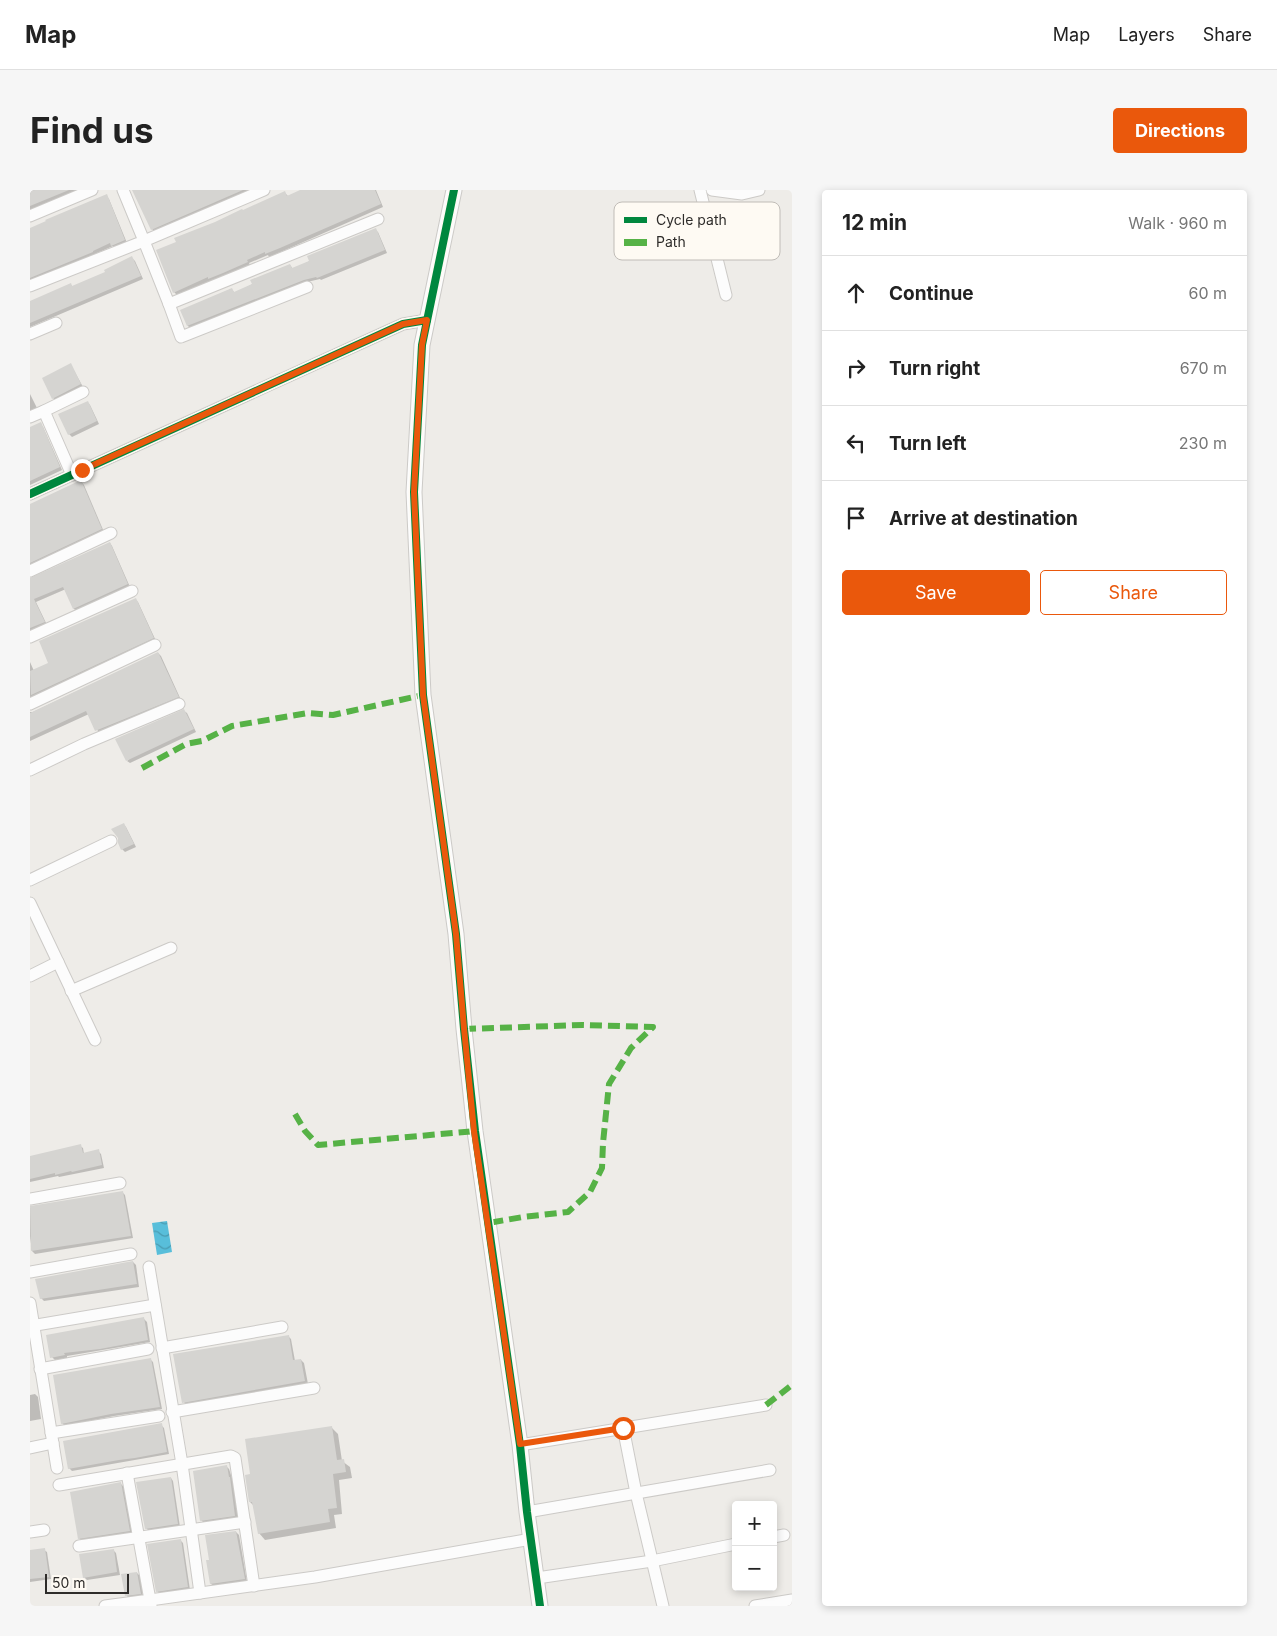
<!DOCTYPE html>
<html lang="en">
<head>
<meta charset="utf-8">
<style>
  body { margin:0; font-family:Inter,sans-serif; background:#f6f6f6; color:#222 }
  .controls { position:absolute; right:15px; bottom:15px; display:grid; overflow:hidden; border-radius:5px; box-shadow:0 2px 8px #0003 }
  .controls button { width:45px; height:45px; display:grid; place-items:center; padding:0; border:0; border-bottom:1px solid #e0e0e0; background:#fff; color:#222; font:25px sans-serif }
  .scale { position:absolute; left:15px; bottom:12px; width:84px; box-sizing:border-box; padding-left:5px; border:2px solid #2e2c2a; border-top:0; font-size:14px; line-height:18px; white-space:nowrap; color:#2e2c2a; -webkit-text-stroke:4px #fefaf3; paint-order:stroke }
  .stop { position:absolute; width:15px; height:15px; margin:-11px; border:4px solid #ea580c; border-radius:50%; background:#fff }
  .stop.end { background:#ea580c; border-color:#fff; box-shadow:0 1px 5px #0008 }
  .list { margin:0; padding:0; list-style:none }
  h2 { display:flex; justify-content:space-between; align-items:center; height:65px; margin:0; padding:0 20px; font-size:21px }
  h2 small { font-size:16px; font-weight:400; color:#767676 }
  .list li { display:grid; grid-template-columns:32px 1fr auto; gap:15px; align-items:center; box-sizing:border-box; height:75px; padding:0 20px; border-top:1px solid #e0e0e0 }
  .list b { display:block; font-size:19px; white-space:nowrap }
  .list em { font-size:16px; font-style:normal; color:#767676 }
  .actions { display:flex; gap:10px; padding:15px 20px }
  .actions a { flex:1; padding:11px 0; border:1px solid #ea580c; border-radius:5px; text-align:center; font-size:18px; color:#ea580c }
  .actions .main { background:#ea580c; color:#fff }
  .icon { flex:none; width:28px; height:28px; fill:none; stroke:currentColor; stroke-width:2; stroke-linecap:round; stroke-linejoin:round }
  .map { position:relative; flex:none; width:762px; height:1416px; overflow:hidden; border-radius:5px }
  header { display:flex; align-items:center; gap:30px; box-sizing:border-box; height:70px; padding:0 25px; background:#fff; border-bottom:1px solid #e0e0e0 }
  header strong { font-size:24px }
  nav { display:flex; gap:28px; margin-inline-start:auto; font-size:18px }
  .intro { display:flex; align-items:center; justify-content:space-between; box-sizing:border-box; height:120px; padding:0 30px }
  h1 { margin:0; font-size:35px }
  .button { padding:12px 22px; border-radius:5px; background:#ea580c; color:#fff; font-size:18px; font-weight:700 }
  main { display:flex; gap:30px; padding:0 30px }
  aside { flex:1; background:#fff; border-radius:5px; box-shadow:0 2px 8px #0003 }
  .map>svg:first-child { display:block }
</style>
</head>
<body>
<header>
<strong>Map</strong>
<nav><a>Map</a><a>Layers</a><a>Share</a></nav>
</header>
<div class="intro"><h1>Find us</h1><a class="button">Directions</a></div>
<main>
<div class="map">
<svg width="762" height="1416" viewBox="0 0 762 1416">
  <defs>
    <pattern id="water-waves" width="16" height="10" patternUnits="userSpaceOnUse" patternTransform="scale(1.25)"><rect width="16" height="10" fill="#58beda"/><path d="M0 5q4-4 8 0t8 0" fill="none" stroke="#499bb1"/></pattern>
  </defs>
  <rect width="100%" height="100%" fill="#eeece8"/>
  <path fill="url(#water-waves)" d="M137,1031L142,1062L127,1065L122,1033Z"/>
  <g fill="#0003">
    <path d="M0,0H48L0,20Z"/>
    <path d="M104,0H222L125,42L122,39Z"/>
    <path d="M273,0H346L353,17L253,61L239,67L238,65L219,73L220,75L147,105L144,102L255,3L258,6Z"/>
    <path d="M76,6L79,9L97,53L85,58L83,56L65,64V65L0,92V39Z"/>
    <path d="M345,40L348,42L357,63L291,90L290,89L277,92L161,139L158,136L152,121L201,99L205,103L260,75L263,79Z"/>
    <path d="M102,68L105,71L113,89L0,137V112L41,95L43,97L76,83Z"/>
    <path d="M41,175L53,197L26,211L23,208Z"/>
    <path d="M0,204L8,220L0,223Z"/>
    <path d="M57,212L60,215L69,234L42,247L39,244Z"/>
    <path d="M10,234L13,237L32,280L0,295V239Z"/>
    <path d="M51,292L54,295L74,342L0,377V316Z"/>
    <path d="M80,353L82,356L100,397L47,421L44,419L36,399L6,412L17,435L0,442V389Z"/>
    <path d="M105,409L108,412L126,451L0,510V472L4,481L20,473Z"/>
    <path d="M128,463L131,466L151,510L69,543L59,524L0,551V522H3Z"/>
    <path d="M154,521L157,523L166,542L100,573L97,571Z"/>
    <path d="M93,634L96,637L106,657L95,662L92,659Z"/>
    <path d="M50,956L53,958L54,964L68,961L71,964L74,978L29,987L28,986L0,992V967Z"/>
    <path d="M92,1002L95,1005L103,1048L5,1064L2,1061L0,1046V1018Z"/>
    <path d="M103,1072L106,1075L109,1097L14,1111L11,1108Z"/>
    <path d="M114,1129L117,1132L120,1152L37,1166V1168L25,1170L22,1167Z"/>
    <path d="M258,1146L261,1149L265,1171L271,1170L274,1173L278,1194L156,1215L154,1212Z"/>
    <path d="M120,1169L123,1172L132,1219L84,1226L35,1236L32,1233Z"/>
    <path d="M5,1204L8,1207L11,1229L0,1231V1205Z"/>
    <path d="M131,1235L134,1238L139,1264L42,1281L39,1278Z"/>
    <path d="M302,1238L308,1244L312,1271L320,1277L322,1288L309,1290L312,1324L304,1325L306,1338L235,1350L229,1343L224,1316L220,1312Z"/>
    <path d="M196,1276L199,1279L203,1291L208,1328L174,1333L171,1330Z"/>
    <path d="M141,1288L143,1291L150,1337L119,1341L116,1338Z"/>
    <path d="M91,1294L94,1297L102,1344L52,1351L49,1348Z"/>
    <path d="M206,1342L209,1345L217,1392L184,1396L181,1394V1371Z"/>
    <path d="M150,1350L153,1353L160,1400L130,1404L127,1401Z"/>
    <path d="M14,1360L17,1362L21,1389L0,1392V1362Z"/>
    <path d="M83,1360L86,1363L90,1385L57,1390L54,1387Z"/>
    <path d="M107,1383L110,1386L113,1406L99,1408L96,1405Z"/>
  </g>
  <g fill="#d5d4d1">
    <path d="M0,0H39L0,16Z"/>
    <path d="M102,0H213L121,40Z"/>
    <path d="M270,0H345L351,14L250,58L235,64V62L217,70L218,72L193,83L178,89V87L143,103L126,60L146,52L144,48L185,32L212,19L213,20L255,1L257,6Z"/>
    <path d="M77,4L95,50L81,56L80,53L63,61V62L0,88V38L16,31L15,30Z"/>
    <path d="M346,38L355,60L287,88L286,87L274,90L157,136L150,120L202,98L204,102L222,94L220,90L260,74L262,78L279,71L277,66Z"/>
    <path d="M102,66L111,86L0,133V111L41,93L42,96L75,82L74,80Z"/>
    <path d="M41,173L51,194L22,209L12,188Z"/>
    <path d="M58,211L67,231L38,245L28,224Z"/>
    <path d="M11,232L30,277L0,291V237Z"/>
    <path d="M51,290L72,339L0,373V314Z"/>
    <path d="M80,352L98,394L43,419L33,397L4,409L15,432L0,438V388Z"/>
    <path d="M106,408L124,448L1,505L0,481L18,473L9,451Z"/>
    <path d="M128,462L149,507L65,541L56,521L0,547V523Z"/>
    <path d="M154,519L164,539L96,571L85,549Z"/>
    <path d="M94,633L104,654L91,660L88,653V648L81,639Z"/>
    <path d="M51,954L53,963L69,959L72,975L42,982L41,981L25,985V983L0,989V966Z"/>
    <path d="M93,1001L101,1046L1,1061L0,1016Z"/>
    <path d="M103,1071L107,1094L10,1109L5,1089Z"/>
    <path d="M114,1127L118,1150L70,1159L34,1163L35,1165L20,1168L16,1145Z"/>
    <path d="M259,1145L263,1170L271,1169L275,1191L152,1213L143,1164Z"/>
    <path d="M121,1168L130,1217L81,1224L31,1234L23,1185Z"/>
    <path d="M132,1233L137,1262L105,1268L89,1270L38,1279L33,1251Z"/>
    <path d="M302,1236L307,1270L314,1269L316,1282L303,1284L307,1318L298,1319L300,1332L228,1344L222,1312H219L215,1285L220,1284L215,1249Z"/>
    <path d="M197,1275L199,1287H200L205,1326L170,1331L163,1281Z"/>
    <path d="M141,1287L148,1334L115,1339L106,1292Z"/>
    <path d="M91,1292L100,1341L48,1349L40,1302Z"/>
    <path d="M206,1341L215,1389L180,1394L176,1370H179L175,1345Z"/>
    <path d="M151,1349L158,1397L126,1402L117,1354Z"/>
    <path d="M15,1358L19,1387L0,1389V1360Z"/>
    <path d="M84,1359L87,1382L53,1388L49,1364Z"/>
    <path d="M107,1382L111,1404L95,1406L91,1384Z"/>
  </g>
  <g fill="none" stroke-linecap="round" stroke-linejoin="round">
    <defs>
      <g id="street">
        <path d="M234,0L114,51L139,114L348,29"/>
        <path d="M670,0L696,105"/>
        <path d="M682,0L712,4L729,0"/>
        <path d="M0,26L62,0"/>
        <path d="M0,96L114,51L93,0"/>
        <path d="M139,114L151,147L277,97"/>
        <path d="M0,144L26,133"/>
        <path d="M14,221L53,202"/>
        <path d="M0,227L14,221L42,285"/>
        <path d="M0,304L373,134L397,130"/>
        <path d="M0,381L81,343"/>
        <path d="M0,447L102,401"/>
        <path d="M0,514L125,455"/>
        <path d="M0,580L54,554L149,514"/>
        <path d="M0,690L81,651"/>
        <path d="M0,713L65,850"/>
        <path d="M0,786L28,772"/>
        <path d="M41,801L141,758"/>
        <path d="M0,1009L90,993"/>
        <path d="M119,1077L152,1274L170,1403"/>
        <path d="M0,1082L101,1064"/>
        <path d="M0,1113L27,1278"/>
        <path d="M0,1136L125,1115"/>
        <path d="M132,1158L252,1137"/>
        <path d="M10,1179L118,1159"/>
        <path d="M142,1222L284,1198"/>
        <path d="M593,1237L606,1303L633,1416"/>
        <path d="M21,1243L129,1226"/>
        <path d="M490,1255L736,1215"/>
        <path d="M0,1258L23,1253"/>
        <path d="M29,1295L201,1266L205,1268L224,1396"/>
        <path d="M497,1322L740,1280"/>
        <path d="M0,1342L14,1340"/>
        <path d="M743,1347L754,1345"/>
        <path d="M49,1356L215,1332"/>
        <path d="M507,1388L622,1371L706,1354"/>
        <path d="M75,1416L120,1410L97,1283"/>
        <path d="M121,1416L120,1410L285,1387L501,1349"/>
        <path d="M725,1416L762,1410"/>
      </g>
      <path id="secondary" d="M424,0L392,155L384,302L393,505L426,744L434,839L445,941L490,1255L497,1322L510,1416"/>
    </defs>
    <use href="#street" stroke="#cccac7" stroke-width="13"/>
    <use href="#secondary" stroke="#cccac7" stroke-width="17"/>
    <use href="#street" stroke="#fcfcfc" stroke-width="11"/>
    <use href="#secondary" stroke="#fcfcfc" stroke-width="15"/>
    <g stroke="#56b246" stroke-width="6" stroke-dasharray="12 6" stroke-linecap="butt">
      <path d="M112,578L156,554L172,551L202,536L278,523L303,525L393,505"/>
      <path d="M434,839L553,835L623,837L601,858L579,894L573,953L572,978L560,1002L538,1022L493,1027L458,1033"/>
      <path d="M265,924L275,941L288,955L445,941"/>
      <path d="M736,1215L762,1195"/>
    </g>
    <defs>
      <g id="cycleway">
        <path d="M424,0L392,155L384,302L393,505L426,744L434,839L445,941L490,1255L497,1322L510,1416"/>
        <path d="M0,304L373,134L397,130"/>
      </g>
    </defs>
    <use href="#cycleway" stroke="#fefaf3" stroke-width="11"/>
    <use href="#cycleway" stroke="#00873e" stroke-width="8"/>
  </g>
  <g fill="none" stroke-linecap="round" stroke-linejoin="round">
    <path stroke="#ea580c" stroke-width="6" d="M52,280L373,134L397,130L392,155L384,302L393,505L426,744L434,838L444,941L490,1254L593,1238"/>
  </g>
  <rect x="584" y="12" width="166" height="58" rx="8" fill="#fefaf3" stroke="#c0bcb7" stroke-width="1"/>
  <rect x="594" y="27" width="23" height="6" fill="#00873e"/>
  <rect x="594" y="49" width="23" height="7" fill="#56b246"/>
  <g font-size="14" fill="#2e2c2a">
    <text x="626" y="35">Cycle path</text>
    <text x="626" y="57">Path</text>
  </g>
</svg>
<div class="controls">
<button>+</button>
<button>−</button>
</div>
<div class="scale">50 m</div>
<div class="stop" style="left:593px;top:1238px"></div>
<div class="stop end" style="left:52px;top:280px"></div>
</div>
<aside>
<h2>12 min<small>Walk · 960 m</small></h2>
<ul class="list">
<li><svg class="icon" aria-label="ahead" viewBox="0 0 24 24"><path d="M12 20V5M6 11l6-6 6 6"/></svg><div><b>Continue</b></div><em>60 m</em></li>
<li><svg class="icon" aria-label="right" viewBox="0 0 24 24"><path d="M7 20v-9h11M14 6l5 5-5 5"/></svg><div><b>Turn right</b></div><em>670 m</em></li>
<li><svg class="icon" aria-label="left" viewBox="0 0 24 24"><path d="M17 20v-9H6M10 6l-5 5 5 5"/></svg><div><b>Turn left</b></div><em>230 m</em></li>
<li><svg class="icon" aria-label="arrive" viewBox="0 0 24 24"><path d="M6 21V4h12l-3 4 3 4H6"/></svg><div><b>Arrive at destination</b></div></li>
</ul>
<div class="actions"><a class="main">Save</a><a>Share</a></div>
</aside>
</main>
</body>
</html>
